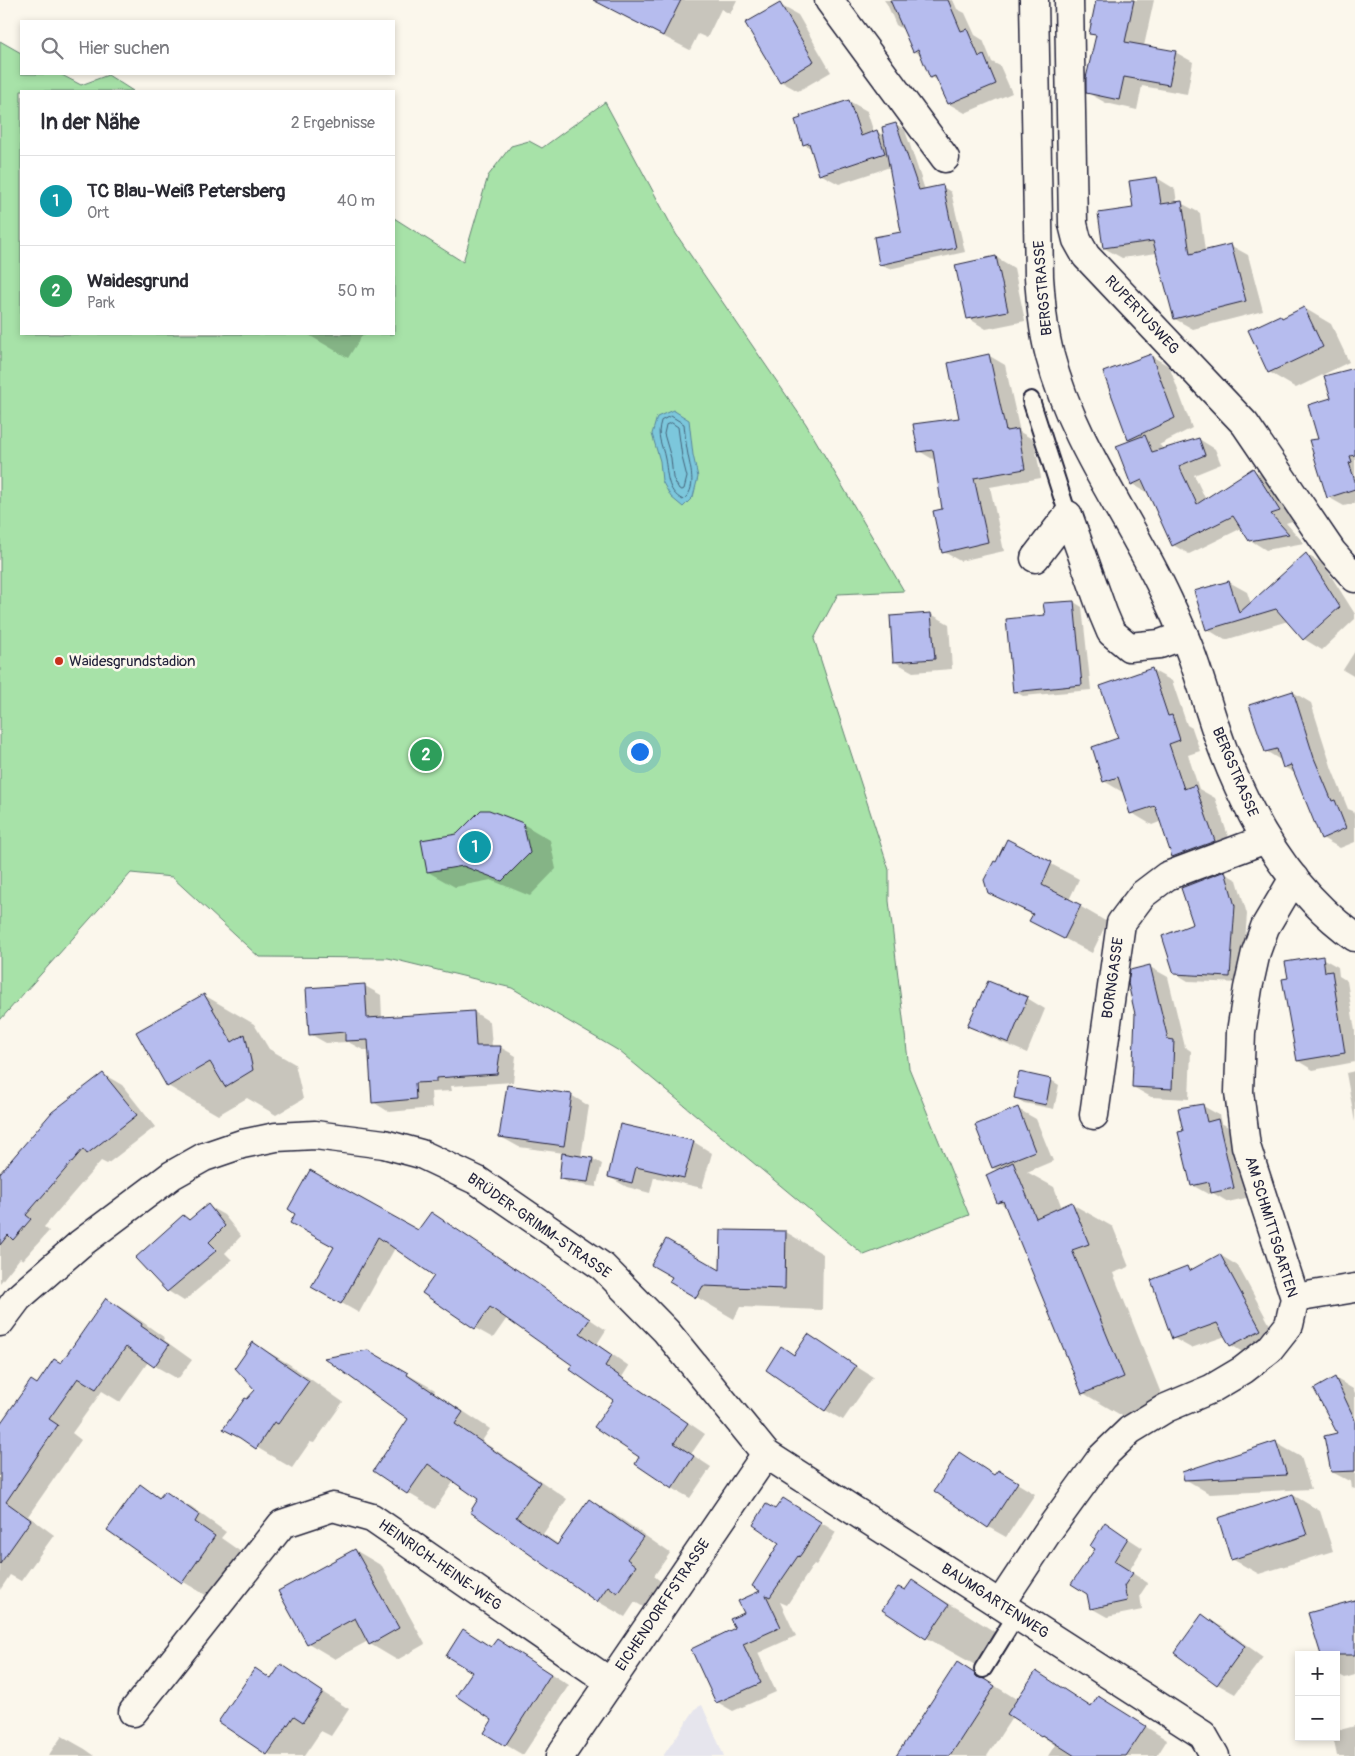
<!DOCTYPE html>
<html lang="de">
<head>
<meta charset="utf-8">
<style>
  body { margin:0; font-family:Pangolin,sans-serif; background:#f7f7f7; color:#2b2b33 }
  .controls { position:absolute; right:15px; bottom:15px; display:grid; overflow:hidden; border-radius:0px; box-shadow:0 2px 8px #0003 }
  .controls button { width:45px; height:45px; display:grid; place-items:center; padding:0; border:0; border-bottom:1px solid #e1e1e2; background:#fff; color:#2b2b33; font:25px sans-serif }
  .you { position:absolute; left:639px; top:751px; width:18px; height:18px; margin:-12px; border:4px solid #fff; border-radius:50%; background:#1a73e8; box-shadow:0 0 0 8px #1a73e833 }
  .badge { display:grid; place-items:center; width:32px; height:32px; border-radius:50%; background:#1a73e8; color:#fff; font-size:16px; font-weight:700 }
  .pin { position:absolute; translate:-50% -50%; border:2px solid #fff; box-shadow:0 1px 5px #0006 }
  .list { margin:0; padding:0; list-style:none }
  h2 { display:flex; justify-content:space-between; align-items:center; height:65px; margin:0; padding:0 20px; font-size:21px }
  h2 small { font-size:16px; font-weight:400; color:#7c7c81 }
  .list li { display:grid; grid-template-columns:32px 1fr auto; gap:15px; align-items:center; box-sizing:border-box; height:90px; padding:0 20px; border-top:1px solid #e1e1e2 }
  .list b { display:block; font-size:19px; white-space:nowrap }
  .list p { margin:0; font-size:16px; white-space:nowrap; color:#7c7c81 }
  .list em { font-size:16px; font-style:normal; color:#7c7c81 }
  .icon { flex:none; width:28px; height:28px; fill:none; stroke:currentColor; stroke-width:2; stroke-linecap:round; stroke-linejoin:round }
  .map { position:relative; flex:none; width:1355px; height:1756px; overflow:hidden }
  .search { position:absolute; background:#fff; box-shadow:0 2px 8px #0003; left:20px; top:20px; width:375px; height:55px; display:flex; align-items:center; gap:12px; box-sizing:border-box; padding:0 18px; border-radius:0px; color:#7c7c81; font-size:19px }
  .panel { position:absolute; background:#fff; box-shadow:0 2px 8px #0003; left:20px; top:90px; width:375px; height:245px; border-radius:0px }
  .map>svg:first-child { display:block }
</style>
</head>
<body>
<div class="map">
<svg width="1355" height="1756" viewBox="0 0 1355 1756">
  <rect width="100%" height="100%" fill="#fbf7ec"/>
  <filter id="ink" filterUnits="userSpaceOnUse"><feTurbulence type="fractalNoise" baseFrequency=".02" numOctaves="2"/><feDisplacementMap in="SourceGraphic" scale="10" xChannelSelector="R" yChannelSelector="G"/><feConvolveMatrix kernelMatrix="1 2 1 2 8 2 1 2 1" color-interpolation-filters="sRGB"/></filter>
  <g filter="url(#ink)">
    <path fill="#e6e5ed" d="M702,1705L724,1756H663L696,1708Z"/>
    <path fill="#a7e2a8" stroke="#648272" d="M0,41L21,53V74H60L81,85L108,75L133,91H21V334H394V218L463,262L488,176L511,146L529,141L542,148L605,102L676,234L806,424L904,591L838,594L814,639L889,870V901L909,1068L969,1215L864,1255L619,1051L512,988L388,958L259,957L172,877L131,873L0,1020Z"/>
    <path fill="#7cc7dc" stroke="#58859c" d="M673,410L689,420L693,455L698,477L693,497L683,507L671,497L662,481L660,461L652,434L657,417Z"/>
    <g fill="#0003">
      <path d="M598,0H737L730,14L721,9L707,38L698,34L690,50L625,17Z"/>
      <path d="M884,0H953L957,9L965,13L975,35L983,40L992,62L1000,66L1012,93L965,113L949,104L939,81L931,77L922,56L914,51L904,30L896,25L887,4Z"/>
      <path d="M1098,0H1154L1144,46L1175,52L1193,62L1187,94L1142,86L1137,110L1106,103L1088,93L1097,37L1090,33Z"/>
      <path d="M780,5L798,15L831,72L798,91L780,81Z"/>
      <path d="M849,101L867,111L874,133L877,132L885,136L896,124L905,130L925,190L943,187L951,192L965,252L889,269L880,264L903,233L890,167L839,184L820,174L812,149L804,144Z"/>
      <path d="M1157,178L1175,189L1177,203H1181L1200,213L1205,251L1230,245L1248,255L1263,311L1193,329L1175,319L1157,253L1122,258L1104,248Z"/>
      <path d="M996,257L1014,268L1025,321L986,329L968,318Z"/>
      <path d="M1304,308L1331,324L1349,362L1296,388L1269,372L1280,317L1283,318Z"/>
      <path d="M307,334H363L348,358Z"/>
      <path d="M988,355L1005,365L1020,432L1034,440L1041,478L990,487L1004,551L960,561L944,552L943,510L936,461L919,451L960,419Z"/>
      <path d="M1151,356L1169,366L1192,428L1159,445L1161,446L1163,450L1199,439L1215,449L1221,464L1194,475L1206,500L1253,470L1269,479L1295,520L1286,523L1304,543L1266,550L1250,540L1242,528L1189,554L1173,545L1148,493L1132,484V441L1129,440L1105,373Z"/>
      <path d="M1355,369V503L1344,506L1328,497L1320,440L1333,399Z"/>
      <path d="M1306,554L1324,565L1355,614V619L1322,650L1304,639L1288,621L1225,640L1207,629L1229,582L1247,592L1251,604Z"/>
      <path d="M1074,602L1082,607L1091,690L1023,696L1014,691L1046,616Z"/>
      <path d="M931,614L949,624L952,669L913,672L895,662Z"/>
      <path d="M1355,651V677L1343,670Z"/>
      <path d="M1152,670L1172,681L1187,725L1192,728L1200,751L1188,755L1199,789L1215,798L1234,853L1193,868L1173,857L1162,821L1152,825L1132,813L1124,793L1104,781L1120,739Z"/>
      <path d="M1293,692L1311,703L1332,769L1348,809L1353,811L1355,817V842L1340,848L1322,838L1296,774L1284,767L1282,761L1266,751Z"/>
      <path d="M523,824L550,840L556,869L530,896L491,880L455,887L428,872Z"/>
      <path d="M1008,841L1079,879L1069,900L1107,922L1092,953L1031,921L1034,916L990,892L996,863Z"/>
      <path d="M1224,873L1237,880L1247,914L1242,983L1188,981L1175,973L1194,925Z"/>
      <path d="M1322,958L1338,967L1339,976L1347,981L1355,1031V1062L1313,1070L1298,1061L1289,979Z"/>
      <path d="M1150,967L1168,977L1185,1047L1191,1051L1189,1099L1151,1097L1133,1087Z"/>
      <path d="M365,986L381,995L382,1018L474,1012L490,1022L492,1047H500L516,1056L513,1082L451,1086L452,1091L431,1092L432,1108L389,1112L373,1102L369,1050H363L348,1042L326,1043L310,1034Z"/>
      <path d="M204,995L254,1024L269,1049L295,1064L303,1099L276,1115L247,1098L218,1115L168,1086Z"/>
      <path d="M1027,998L1045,1009L1027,1053L987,1036L969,1025Z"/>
      <path d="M1355,1071V1122L1346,1073Z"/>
      <path d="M103,1074L122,1085L155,1127L107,1164L101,1161L44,1227L49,1231L23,1260L20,1258L0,1283V1175Z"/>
      <path d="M1051,1080L1059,1085L1054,1109L1024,1103L1015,1098Z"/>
      <path d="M571,1095L589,1106L581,1157L593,1159L602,1164L596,1187L569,1183L560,1178L564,1153L519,1147L501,1137Z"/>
      <path d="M1203,1106L1219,1115L1221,1123L1234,1130L1250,1197L1228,1202L1213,1193L1208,1194L1192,1185L1185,1132Z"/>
      <path d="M1018,1109L1036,1119L1053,1161L1027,1172L1054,1187L1062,1208L1072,1204L1113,1227L1129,1267L1113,1273L1164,1401L1124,1417L1083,1393L1007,1207L998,1202V1170L993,1168L976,1125Z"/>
      <path d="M621,1126L694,1142L712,1153L702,1188L654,1177L650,1193L627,1187L609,1177Z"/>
      <path d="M208,1206L224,1215L241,1236L225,1253L232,1260L184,1301L168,1291L184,1216L191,1220Z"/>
      <path d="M431,1214L449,1224L606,1330L597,1344L629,1366L622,1377L705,1434L691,1454L711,1467L690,1498L672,1488L640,1457L615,1399L573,1364L507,1318L493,1338L475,1328L436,1276L395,1248L359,1313L313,1287L335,1247L292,1222L419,1232Z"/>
      <path d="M722,1231L786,1232L823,1254L822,1310L740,1307L734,1319L671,1282L721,1272Z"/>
      <path d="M1220,1255L1238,1266L1278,1340L1249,1356L1231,1345L1226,1336L1191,1348L1173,1338L1187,1268L1192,1271Z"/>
      <path d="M107,1299L130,1313L165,1338L164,1340L192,1360L178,1379L148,1362L120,1402L102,1391L72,1433L81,1440L28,1516L54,1535L21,1581L10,1575L0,1590V1426L38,1385L61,1364Z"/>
      <path d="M808,1336L873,1377L843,1420L825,1410L782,1348L795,1355Z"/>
      <path d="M254,1344L289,1364L343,1402L314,1443L310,1442L292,1468L251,1444L247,1400L257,1390Z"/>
      <path d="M368,1352L435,1390L434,1392L490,1429L482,1441L567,1499L543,1534L558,1544L590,1500L617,1516L670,1553L654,1576L663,1583L645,1608L635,1602L625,1617L597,1601L480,1499L454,1481L435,1509L408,1493L375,1471L410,1418Z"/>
      <path d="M1335,1378L1353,1389L1355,1393V1489L1352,1488L1351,1482L1332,1472L1339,1434Z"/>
      <path d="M1276,1443L1301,1457L1311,1489L1210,1494L1185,1479Z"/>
      <path d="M977,1464L995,1476L1015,1482L1035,1494L1006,1537L988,1527Z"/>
      <path d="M140,1486L161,1498L165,1492L192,1508L226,1532L221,1538L241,1552L209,1597L182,1581Z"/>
      <path d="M1293,1495L1320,1511L1333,1551L1259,1574L1232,1559Z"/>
      <path d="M799,1509L836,1532L818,1562L816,1565L814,1564L787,1605L780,1602L796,1636L758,1653L776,1692L733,1711L717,1702L736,1629L745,1613L763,1591L781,1542L775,1511Z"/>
      <path d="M1106,1524L1143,1548L1129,1571L1148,1583L1140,1595L1142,1610L1107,1617L1091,1608L1096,1548Z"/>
      <path d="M355,1550L382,1566L425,1644L397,1660L370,1644L368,1641L335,1659L308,1643Z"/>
      <path d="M912,1582L962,1611L998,1634L977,1666L927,1638L905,1592Z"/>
      <path d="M1355,1602V1675L1345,1678L1336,1673V1655Z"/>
      <path d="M1203,1616L1220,1626L1263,1657L1235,1694L1217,1684Z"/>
      <path d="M497,1640L569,1685L523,1755L506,1745L492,1648Z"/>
      <path d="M958,1663L1018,1700L1036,1672L1092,1707L1121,1711L1167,1740L1157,1756H1048L1055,1745L1013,1716L987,1756H898Z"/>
      <path d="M281,1666L349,1709L331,1736L321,1731L304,1756H272L220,1722L255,1669L272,1679Z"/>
      <path d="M1355,1726V1756H1337L1333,1737H1336V1731Z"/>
      <path d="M62,1736L85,1749L95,1756H48Z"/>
    </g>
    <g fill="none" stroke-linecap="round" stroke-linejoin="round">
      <g stroke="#46647b" stroke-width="1">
        <path d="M671,416L684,424C685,434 686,445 688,455C691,471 697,489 683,500C666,491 668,474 665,459C662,443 656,437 661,421Z"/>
        <path d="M672,423L678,427L682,457L687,477L684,489L682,490L679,489L673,478L671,458L664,434L666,425Z"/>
      </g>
    </g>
    <g fill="#b6bcee" stroke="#22223b">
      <path d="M593,0H681L663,36Z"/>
      <path d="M890,0H948L961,31L967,29L979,57L984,55L996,84L948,104L935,76L930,78L918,49L913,52Z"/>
      <path d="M1096,0H1134L1125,42L1176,51L1169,85L1124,77L1119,100L1086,93V78L1096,35L1089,34Z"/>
      <path d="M780,3L814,61L780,82L745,23Z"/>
      <path d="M849,100L861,136L877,130L885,153L819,175L809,143L803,145L795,120L801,118L800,116Z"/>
      <path d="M896,123L919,190L943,185L956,248L879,265L874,237L901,232L882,127Z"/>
      <path d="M1157,177L1161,204L1182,201L1190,254L1231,244L1246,301L1174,319L1153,241L1103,248L1098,213L1133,208L1129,181Z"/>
      <path d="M996,256L1008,311L967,319L955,265Z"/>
      <path d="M1304,307L1323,347L1268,373L1248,330L1280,315L1282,318Z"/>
      <path d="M989,354L1006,431L1018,429L1025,469L974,478L988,542L942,553L933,511L942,509L933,450L918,452L913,424L959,418L948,363Z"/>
      <path d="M1151,354L1175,418L1128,440L1103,372Z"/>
      <path d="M1355,368V455L1350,456L1352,462L1349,463L1355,481V489L1327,498L1309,440L1318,439L1308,405L1331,398L1324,376Z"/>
      <path d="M1145,435L1152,452L1199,438L1205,455L1179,466L1197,504L1253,468L1280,511L1271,514L1289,534L1249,541L1233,516L1172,546L1142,480L1131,485L1116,446Z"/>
      <path d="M1306,553L1340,607L1303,640L1276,609L1206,630L1194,591L1229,581L1239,613Z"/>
      <path d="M1074,601L1082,685L1013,692L1006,619L1045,615L1043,603Z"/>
      <path d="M931,613L935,659L893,662L890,616Z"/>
      <path d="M1152,668L1168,716L1172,715L1180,740L1169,744L1184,789L1195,785L1215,841L1172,857L1155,806L1130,814L1118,777L1103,782L1092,747L1118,738L1100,686Z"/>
      <path d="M1293,691L1314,758L1332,801L1335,800L1346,828L1321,839L1291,765L1283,768L1277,749L1265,752L1249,705Z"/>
      <path d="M481,810H489L523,823L530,853L502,881L463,866L427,872L421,840L457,834Z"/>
      <path d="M1007,839L1052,862L1042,885L1081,905L1064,939L1029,921L1033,914L988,893L984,880L994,861L996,862Z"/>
      <path d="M1225,871L1235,906L1230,977L1174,974L1162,936L1193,924L1181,888Z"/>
      <path d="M1323,956L1325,972L1332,971L1345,1053L1297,1061L1282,979L1288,978L1285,962Z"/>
      <path d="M1150,965L1168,1039L1174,1040L1172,1089L1132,1087L1135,1014L1128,983L1130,970Z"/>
      <path d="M988,981L1028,997L1009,1043L967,1026Z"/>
      <path d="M365,984L367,1018L474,1011L476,1046H501L497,1074L436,1078V1082L415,1083L416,1099L372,1103L368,1040L345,1041V1032L309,1035L306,988Z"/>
      <path d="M204,994L232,1042L245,1034L253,1070L225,1087L210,1062L167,1087L136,1032Z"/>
      <path d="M1019,1072L1051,1079L1046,1105L1014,1098Z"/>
      <path d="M103,1073L137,1115L87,1154L83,1149L26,1215L31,1219L13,1240L8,1235L0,1245V1173L52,1112Z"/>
      <path d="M507,1085L572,1094L564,1146L499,1137Z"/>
      <path d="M1203,1104L1207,1122L1218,1119L1234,1188L1211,1193L1209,1182L1191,1186L1178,1132L1183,1131L1178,1108Z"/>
      <path d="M1018,1107L1035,1151L992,1168L975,1125Z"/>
      <path d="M620,1124L694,1141L684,1178L636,1167L632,1183L608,1177Z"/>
      <path d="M562,1153L593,1158L588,1182L559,1179Z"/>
      <path d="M1013,1162L1036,1218L1072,1202L1089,1244L1072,1250L1124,1377L1082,1394L1003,1201L997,1203L986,1175Z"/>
      <path d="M310,1170L418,1230L431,1212L590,1319L580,1333L612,1355L605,1366L688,1423L674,1443L694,1456L672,1489L635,1464L639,1457L594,1427L613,1400L569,1369L572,1365L490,1307L475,1329L422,1293L434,1276L378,1237L341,1304L311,1287L334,1247L290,1223L295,1214L288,1209Z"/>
      <path d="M208,1204L225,1226L209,1242L217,1250L167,1292L135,1258L183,1215L189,1220Z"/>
      <path d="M721,1230L786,1231L785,1289L703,1286L696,1298L669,1282L672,1277L651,1265L666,1239L720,1270Z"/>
      <path d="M1220,1254L1261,1330L1230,1346L1217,1323L1172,1339L1151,1280L1187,1266L1189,1271Z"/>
      <path d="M106,1298L142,1324L141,1326L169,1345L154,1367L126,1347L96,1389L78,1378L49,1419L58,1425L6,1502L31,1520L0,1564V1424L31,1380L37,1384L54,1359L61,1363Z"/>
      <path d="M808,1334L856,1366L825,1411L766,1370L781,1346L794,1355Z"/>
      <path d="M253,1342L309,1381L278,1424L274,1422L256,1449L240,1438L223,1429L245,1398L247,1399L255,1390L235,1368Z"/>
      <path d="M368,1350L408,1373L407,1375L463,1412L455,1424L540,1482L516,1517L557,1545L589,1499L643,1537L627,1559L636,1566L617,1593L608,1586L597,1602L470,1512L478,1499L428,1464L407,1494L373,1471L408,1419L324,1358Z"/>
      <path d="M1335,1377L1355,1420V1471L1331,1472L1324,1436L1337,1433L1314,1389Z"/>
      <path d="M1276,1441L1287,1475L1184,1480L1182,1472Z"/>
      <path d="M959,1452L994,1475L998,1470L1018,1482L988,1528L934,1491Z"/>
      <path d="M140,1484L159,1498L165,1491L199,1515L195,1522L215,1536L182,1583L107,1530Z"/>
      <path d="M1293,1494L1307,1535L1231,1560L1218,1518Z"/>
      <path d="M783,1498L821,1522L802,1553L799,1557L798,1556L770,1597L766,1595L781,1627L743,1644L761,1683L716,1703L691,1649L735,1628L730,1619L744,1613L738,1601L760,1591L752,1586L779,1543L753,1525L766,1504L775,1509Z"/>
      <path d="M1105,1522L1128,1538L1114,1561L1133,1573L1124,1586L1127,1601L1090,1609L1087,1594L1071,1584L1095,1549L1090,1546Z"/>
      <path d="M355,1549L399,1628L369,1645L355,1618L307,1644L278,1591Z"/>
      <path d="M912,1580L949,1605L926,1639L882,1610L898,1587L905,1590Z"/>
      <path d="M1355,1600V1655H1321L1308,1613Z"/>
      <path d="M1202,1614L1245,1646L1217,1685L1174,1653Z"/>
      <path d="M463,1629L491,1647L497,1639L551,1674L505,1746L484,1733L492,1720L456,1696L472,1672L446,1656Z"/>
      <path d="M957,1662L974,1673L977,1677L984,1679L995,1686L950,1756H896Z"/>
      <path d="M281,1664L323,1692L303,1722L294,1716L267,1755L218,1722L255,1668L271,1679Z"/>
      <path d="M1036,1671L1091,1707L1098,1696L1146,1726L1126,1756H1075L1042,1735L1041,1736L1007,1714Z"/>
    </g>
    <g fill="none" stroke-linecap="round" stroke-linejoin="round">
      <defs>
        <g id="lane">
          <path d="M1031,400L1068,515"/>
          <path d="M983,1669L1017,1614"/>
        </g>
        <g id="street">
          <path d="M829,0L945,158"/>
          <path d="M1069,0L1073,224L1077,240L1086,256L1245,424L1332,552L1355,578"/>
          <path d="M1035,558L1068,515L1103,613L1111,632L1129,647L1160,644L1184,635"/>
          <path d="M1094,1115L1121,923L1142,895L1167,876L1266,839"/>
          <path d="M1295,1298L1355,1288"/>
          <path d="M0,1322L18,1298L80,1244L172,1175L204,1157L242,1144L276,1137L315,1135L384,1144L421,1154L478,1181L603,1267L666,1331L766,1454L1203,1735L1215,1756"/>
          <path d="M1000,1604L1049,1530L1102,1457L1130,1430L1166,1408L1211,1389L1243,1370L1270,1349L1289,1325L1295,1298L1246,1146L1239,1092L1241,1032L1248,988L1256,952L1265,927L1294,878"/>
          <path d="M133,1712L282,1524L333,1507L372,1518L610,1682"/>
          <path d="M560,1756L766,1454"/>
        </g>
        <path id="secondary" d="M1034,0L1039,277C1041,304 1043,330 1050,356C1073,445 1130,517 1168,600C1177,619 1186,639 1193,659C1204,690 1212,721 1224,752C1251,822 1293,893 1355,937"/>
      </defs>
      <use href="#lane" stroke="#22223b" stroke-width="20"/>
      <use href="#street" stroke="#22223b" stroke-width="31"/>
      <use href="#secondary" stroke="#22223b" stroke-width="31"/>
      <use href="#lane" stroke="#fbf7ec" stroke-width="16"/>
      <use href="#street" stroke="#fbf7ec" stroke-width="28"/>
      <use href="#secondary" stroke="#fbf7ec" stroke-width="28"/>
    </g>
  </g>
  <circle fill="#c8321e" stroke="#fbf7ec" stroke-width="2" cx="59" cy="661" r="5"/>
  <g text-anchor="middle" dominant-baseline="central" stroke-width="5" stroke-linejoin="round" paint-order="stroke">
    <g font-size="15" fill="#22223b" stroke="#fbf7ec">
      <text transform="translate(1043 288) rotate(-95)">BERGSTRASSE</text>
      <text transform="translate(1142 315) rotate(47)">RUPERTUSWEG</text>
      <text transform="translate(1235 772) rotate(67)">BERGSTRASSE</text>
      <text transform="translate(1113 978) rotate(-82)">BORNGASSE</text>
      <text transform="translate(539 1226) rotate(35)">BRÜDER-GRIMM-STRASSE</text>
      <text transform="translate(1271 1227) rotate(73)">AM SCHMITTSGARTEN</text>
      <text transform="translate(440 1565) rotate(35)">HEINRICH-HEINE-WEG</text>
      <text transform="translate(995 1601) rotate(33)">BAUMGARTENWEG</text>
      <text transform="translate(663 1605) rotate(-56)">EICHENDORFFSTRASSE</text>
    </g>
    <g font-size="15" fill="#22223b" stroke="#fbf7ec" text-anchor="start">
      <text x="69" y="661">Waidesgrundstadion</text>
    </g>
  </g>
</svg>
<div class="controls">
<button>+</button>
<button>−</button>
</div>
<div class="you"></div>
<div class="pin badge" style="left:475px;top:847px;background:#0f9aa8">1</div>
<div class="pin badge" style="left:426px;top:755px;background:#2e9e5b">2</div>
<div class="search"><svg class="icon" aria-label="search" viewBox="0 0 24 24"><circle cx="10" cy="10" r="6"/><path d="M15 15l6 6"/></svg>Hier suchen</div>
<section class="panel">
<h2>In der Nähe<small>2 Ergebnisse</small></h2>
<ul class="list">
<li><span class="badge" style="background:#0f9aa8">1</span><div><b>TC Blau-Weiß Petersberg</b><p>Ort</p></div><em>40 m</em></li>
<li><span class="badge" style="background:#2e9e5b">2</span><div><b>Waidesgrund</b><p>Park</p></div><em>50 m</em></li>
</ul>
</section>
</div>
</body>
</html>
